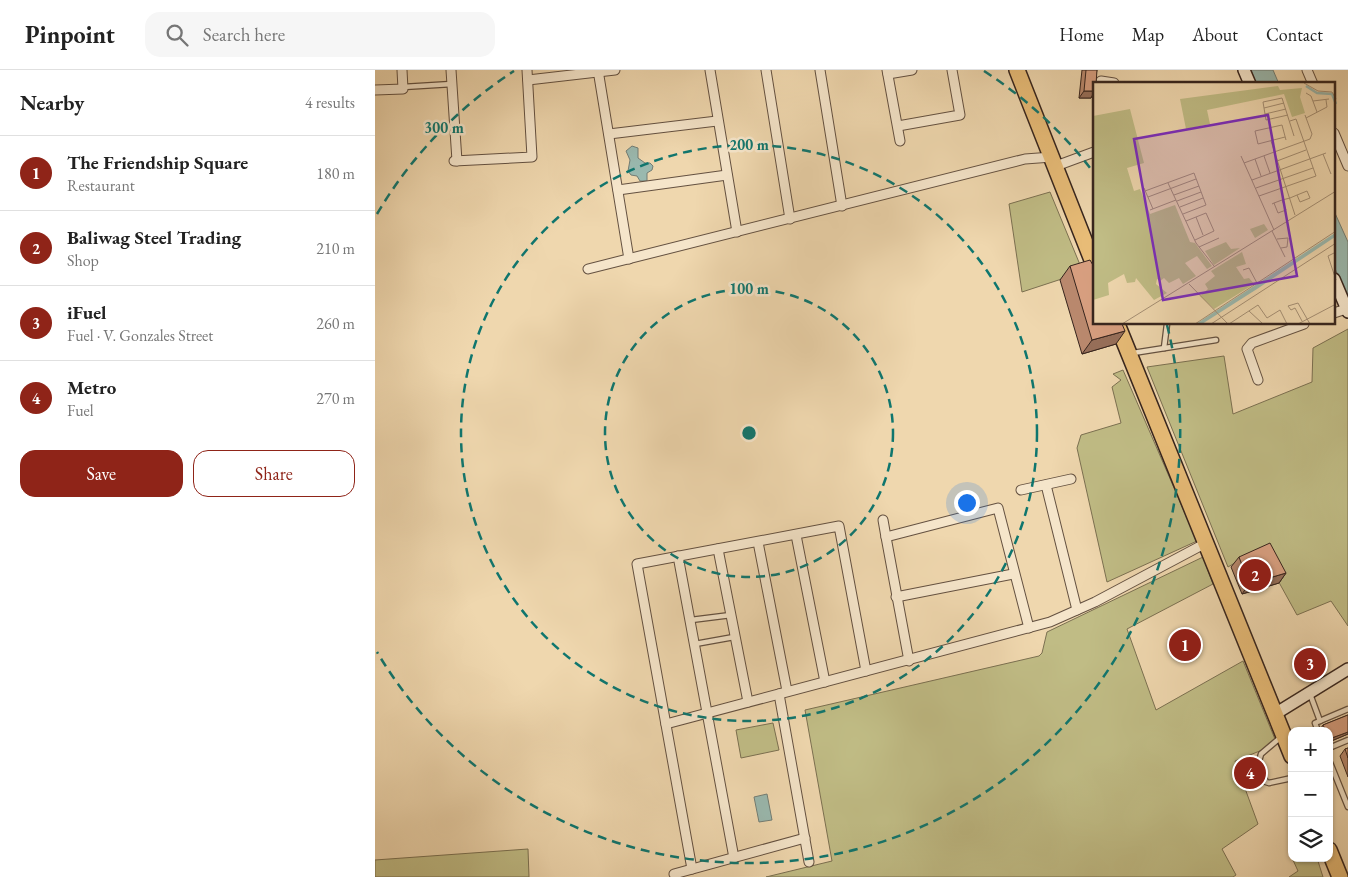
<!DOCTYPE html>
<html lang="en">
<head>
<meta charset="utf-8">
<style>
  body { margin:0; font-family:"EB Garamond",serif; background:#f6f6f6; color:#222 }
  .controls { position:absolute; right:15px; bottom:15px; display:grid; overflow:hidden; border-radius:10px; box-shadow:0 1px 4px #0004 }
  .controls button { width:45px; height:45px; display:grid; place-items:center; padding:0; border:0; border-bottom:1px solid #e0e0e0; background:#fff; color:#222; font:25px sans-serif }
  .you { position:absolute; left:591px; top:432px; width:18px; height:18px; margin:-12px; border:4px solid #fff; border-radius:50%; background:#1a73e8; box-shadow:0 0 0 8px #1a73e833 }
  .badge { display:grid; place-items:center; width:32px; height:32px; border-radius:50%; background:#8f2418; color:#fff; font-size:16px; font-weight:700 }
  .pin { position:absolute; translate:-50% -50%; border:2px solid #fff; box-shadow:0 1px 5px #0006 }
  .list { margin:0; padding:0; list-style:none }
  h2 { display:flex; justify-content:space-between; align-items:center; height:65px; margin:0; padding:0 20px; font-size:21px }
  h2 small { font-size:16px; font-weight:400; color:#767676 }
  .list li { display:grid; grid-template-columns:32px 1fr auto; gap:15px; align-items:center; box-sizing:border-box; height:75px; padding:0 20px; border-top:1px solid #e0e0e0 }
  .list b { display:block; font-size:19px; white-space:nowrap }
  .list p { margin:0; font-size:16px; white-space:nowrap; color:#767676 }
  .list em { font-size:16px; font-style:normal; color:#767676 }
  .actions { display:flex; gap:10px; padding:15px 20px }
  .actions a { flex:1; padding:11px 0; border:1px solid #8f2418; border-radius:15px; text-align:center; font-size:18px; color:#8f2418 }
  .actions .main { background:#8f2418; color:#fff }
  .icon { flex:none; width:28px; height:28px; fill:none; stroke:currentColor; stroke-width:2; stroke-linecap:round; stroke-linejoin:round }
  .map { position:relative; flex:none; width:973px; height:807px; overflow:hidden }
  header { display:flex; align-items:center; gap:30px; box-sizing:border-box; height:70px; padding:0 25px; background:#fff; border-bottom:1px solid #e0e0e0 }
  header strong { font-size:24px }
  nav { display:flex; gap:28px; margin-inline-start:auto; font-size:18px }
  .search { width:350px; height:45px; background:#f6f6f6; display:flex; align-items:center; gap:12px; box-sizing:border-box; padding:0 18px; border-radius:15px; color:#767676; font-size:19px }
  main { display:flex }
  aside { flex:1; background:#fff }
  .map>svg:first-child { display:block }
</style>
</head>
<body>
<header>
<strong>Pinpoint</strong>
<div class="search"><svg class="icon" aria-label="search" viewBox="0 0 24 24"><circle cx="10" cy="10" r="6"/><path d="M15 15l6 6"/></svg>Search here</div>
<nav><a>Home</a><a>Map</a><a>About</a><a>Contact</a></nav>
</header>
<main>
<aside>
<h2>Nearby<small>4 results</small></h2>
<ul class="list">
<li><span class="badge">1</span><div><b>The Friendship Square</b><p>Restaurant</p></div><em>180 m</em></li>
<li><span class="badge">2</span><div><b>Baliwag Steel Trading</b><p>Shop</p></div><em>210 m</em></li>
<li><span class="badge">3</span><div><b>iFuel</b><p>Fuel · V. Gonzales Street</p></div><em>260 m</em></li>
<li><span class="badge">4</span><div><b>Metro</b><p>Fuel</p></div><em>270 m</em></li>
</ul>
<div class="actions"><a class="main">Save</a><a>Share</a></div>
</aside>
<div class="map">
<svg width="973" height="807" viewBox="0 0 973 807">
  <rect width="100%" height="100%" fill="#efd7ae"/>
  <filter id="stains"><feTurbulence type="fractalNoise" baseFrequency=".004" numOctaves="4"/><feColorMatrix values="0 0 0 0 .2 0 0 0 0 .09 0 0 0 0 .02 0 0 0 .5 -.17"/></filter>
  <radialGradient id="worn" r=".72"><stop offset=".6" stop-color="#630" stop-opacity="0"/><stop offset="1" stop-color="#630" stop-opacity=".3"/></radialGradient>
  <g fill="#c0bc85" stroke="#7b7051">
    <path d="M675,122L708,202L647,222L634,134Z"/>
    <path d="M973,259V556L956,531L922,545L885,478L853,497L772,297L849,286L858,344L937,312L938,278Z"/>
    <path d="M748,300L822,471L732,512L702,378L706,365L746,353L737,317L746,310L738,304Z"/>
    <path d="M828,487L838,514L752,559L781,640L868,591L902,674L860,691L883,754L847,779L861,805L858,807H391L457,791L430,640L664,586L667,583L672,562Z"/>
    <path d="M398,653L404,680L366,688L361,660Z"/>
    <path d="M153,779L154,807H0V790Z"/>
    <path d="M921,788H942L948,807H914L923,801L918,790Z"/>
  </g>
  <g fill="#9ab9af" stroke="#727d75">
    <path d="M876,0H898L904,14H881Z"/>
    <path d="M257,76L263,78V88L270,93H275L278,96L277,100L272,103V111H265L262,106L256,105L253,101L255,90L251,81Z"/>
    <path d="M959,141L973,172V229L959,196Z"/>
    <path d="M392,724L397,750L384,752L379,727Z"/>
  </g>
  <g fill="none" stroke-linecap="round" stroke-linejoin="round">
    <defs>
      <g id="lane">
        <path d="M28,17L77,14"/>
        <path d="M789,278L792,254"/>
        <path d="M758,283L841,270"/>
        <path d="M316,550L356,545"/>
        <path d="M320,574L359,567"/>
        <path d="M935,624L945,651"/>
        <path d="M943,661L940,653L973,639"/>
        <path d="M906,667L886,684L883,695L891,712L894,713L917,708"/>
        <path d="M954,678L973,670"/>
        <path d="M954,690L973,737"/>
      </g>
      <g id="street">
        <path d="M76,0L82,91"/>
        <path d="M223,0L254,189"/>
        <path d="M335,0L362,162"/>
        <path d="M391,0L415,149"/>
        <path d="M445,0L467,136"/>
        <path d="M512,0L525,71"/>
        <path d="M932,0L938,14"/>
        <path d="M513,4L537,0"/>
        <path d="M153,10L240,0"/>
        <path d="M726,11L739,13"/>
        <path d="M0,20L28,19L27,0"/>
        <path d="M523,56L585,45L577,0"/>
        <path d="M959,63L973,96"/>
        <path d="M234,64L342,51"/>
        <path d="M79,91L157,87L152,0"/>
        <path d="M681,96L719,82"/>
        <path d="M243,120L352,105"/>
        <path d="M213,199L650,89L677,87"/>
        <path d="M959,243L971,239"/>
        <path d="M883,310L872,279L877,273L929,254"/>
        <path d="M671,415L702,540"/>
        <path d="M646,420L696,409"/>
        <path d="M508,450L511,467"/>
        <path d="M421,465L450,612"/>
        <path d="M383,472L412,621"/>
        <path d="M343,479L373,632"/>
        <path d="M303,486L359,788"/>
        <path d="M521,527L638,504"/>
        <path d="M534,591L511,467L623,438L654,558"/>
        <path d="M404,624L434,792"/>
        <path d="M291,654L675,552L720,532L831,473"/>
        <path d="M317,799L262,494L464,456L491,601"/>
        <path d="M299,804L430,768"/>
      </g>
      <g id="secondary">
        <path d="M869,0L875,14"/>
        <path d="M959,209L973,242"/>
        <path d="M900,644L973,599"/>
      </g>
      <g id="highway">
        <path d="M642,0L719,195"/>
        <path d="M742,254L917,686"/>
        <path d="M954,780L965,807"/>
      </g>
    </defs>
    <use href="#lane" stroke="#645141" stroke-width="7"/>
    <use href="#street" stroke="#645141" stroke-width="11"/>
    <use href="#secondary" stroke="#36241d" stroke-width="14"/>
    <use href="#highway" stroke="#36241d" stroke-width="18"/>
    <use href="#lane" stroke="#f5e5ca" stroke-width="4.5"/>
    <use href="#street" stroke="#f5e5ca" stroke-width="9"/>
    <use href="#secondary" stroke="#f5e5ca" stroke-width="11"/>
    <use href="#highway" stroke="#e8bc77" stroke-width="15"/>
  </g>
  <g fill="#ba896e" stroke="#36241d">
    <path d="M707,0H722L719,14V22L716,28H704Z"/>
    <path d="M695,196L741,274L707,284L685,210Z"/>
    <path d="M864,487L911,503L904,513L867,524L856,497Z"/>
    <path d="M973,645V664L954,672V661H947L946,658L948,655Z"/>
    <path d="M973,678V707L965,686L970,679Z"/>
  </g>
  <g fill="#976f5a" stroke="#36241d">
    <path d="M709,21H719V22L716,28H704Z"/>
    <path d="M750,261L741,274L707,284L717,270Z"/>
    <path d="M911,503L904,513L867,524L874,514Z"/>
    <path d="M973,662V664L954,672V669Z"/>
  </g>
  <g fill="#d89f80" stroke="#36241d">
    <path d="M711,0H722L721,14H719V21H709Z"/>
    <path d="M715,190L719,197V254H747L750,261L717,270L695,196Z"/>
    <path d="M895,473L911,503L874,514L864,487Z"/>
    <path d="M973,645V662L954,669V661H951L948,655Z"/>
    <path d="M973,678V688L970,679Z"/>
  </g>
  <g fill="none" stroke="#0f766e" stroke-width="2.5" stroke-dasharray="9 6">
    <circle cx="374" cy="363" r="144"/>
    <circle cx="374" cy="363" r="288"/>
    <path d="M2 144A432 432 0 0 1 139 1M609 1A432 432 0 0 1 719 103M792 255A432 432 0 0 1 2 582"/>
  </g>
  <g transform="translate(718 12)">
    <rect width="242" height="242" fill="#efd7ae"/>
    <path d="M185,4L187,8L209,6L207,15L212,31L199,35L191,12L114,28L117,42L93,47L87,17ZM37,27L51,81L34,86L41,109L47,107L57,132L82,123L97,160L102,161L119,184L114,187L104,174L92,181L103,194L90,202L86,196L76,201L71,196L67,199L64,197L63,202L74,211L61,218L43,196L42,200L34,201L31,192L15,201L16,213L0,218V34ZM171,142L175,148L162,156L157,147ZM133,160L138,167L147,166L121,183L112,169ZM149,170L153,182L143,185L151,197L156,196L161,202L121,227L107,214L115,207L112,202L122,194L118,189Z" fill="#c0bc85"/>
    <path d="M242,151V155L164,207L109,242H103Z" fill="#9ab9af"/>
    <path fill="none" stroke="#9ab9af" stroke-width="2.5" d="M213,4L224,11L239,12L243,22"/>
    <path fill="none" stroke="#a58f74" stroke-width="1" d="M211,1L225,9L239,10L243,17M213,11L218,14L224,30M220,19L236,17M171,26L191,21M172,32L193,27M195,33L173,38L170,20L189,16L201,54M213,36L234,25L233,18M162,49L189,43L193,58M162,49L165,62L192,55M178,59L202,133M230,72L238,92M148,74L181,148M171,74L177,91M162,77L168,94M184,79L213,68M151,81L217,57L219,52L212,33M159,98L233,71M75,101L103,161L121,184M51,106L60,127M163,106L220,86M52,109L101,91L113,123L90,132M81,113L106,104M166,114L223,94L203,37L197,39M55,115L103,97M84,119L108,110M181,121L185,131L193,128L189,118M179,122L181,121L189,118L197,116L204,113L214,109L217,116L207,120L204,113M87,125L110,116M57,128L83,118M103,135L110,153M93,139L113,131L121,149L102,158M179,149L192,175M184,157L195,156L194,165L188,166M106,165L126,156M243,170L235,174L243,198M150,188L156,186L164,201M96,202L135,242M195,224L205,221L217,242M195,224L198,228L202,226L209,239M156,229L170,242M29,242L243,109M102,242L243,149M118,242L243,161M136,242L165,223L174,236L187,228L194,242M205,242L243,222"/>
    <path fill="#7b2cbf" fill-opacity="0.15" stroke="#7b2cbf" stroke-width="2.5" d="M175,33L204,194L70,218L41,57Z"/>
    <rect width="242" height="242" fill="none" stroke="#36241d" stroke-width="2.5"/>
  </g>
  <circle cx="374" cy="363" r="8" fill="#0f766e" stroke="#f5e5ca" stroke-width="2.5"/>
  <g font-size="15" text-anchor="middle" font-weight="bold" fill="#0f766e" stroke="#f5e5ca" stroke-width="5" stroke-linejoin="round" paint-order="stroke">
    <text x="69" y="63">300 m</text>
    <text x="374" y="80">200 m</text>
    <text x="374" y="224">100 m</text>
  </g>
  <rect width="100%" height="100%" filter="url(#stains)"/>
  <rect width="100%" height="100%" fill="url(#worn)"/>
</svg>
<div class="controls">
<button>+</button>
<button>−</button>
<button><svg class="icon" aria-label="layers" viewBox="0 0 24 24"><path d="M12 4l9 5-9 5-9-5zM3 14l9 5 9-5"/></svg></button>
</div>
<div class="you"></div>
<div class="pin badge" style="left:810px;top:575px">1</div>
<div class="pin badge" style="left:880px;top:505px">2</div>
<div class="pin badge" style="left:935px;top:594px">3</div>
<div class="pin badge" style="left:875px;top:703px">4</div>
</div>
</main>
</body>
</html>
